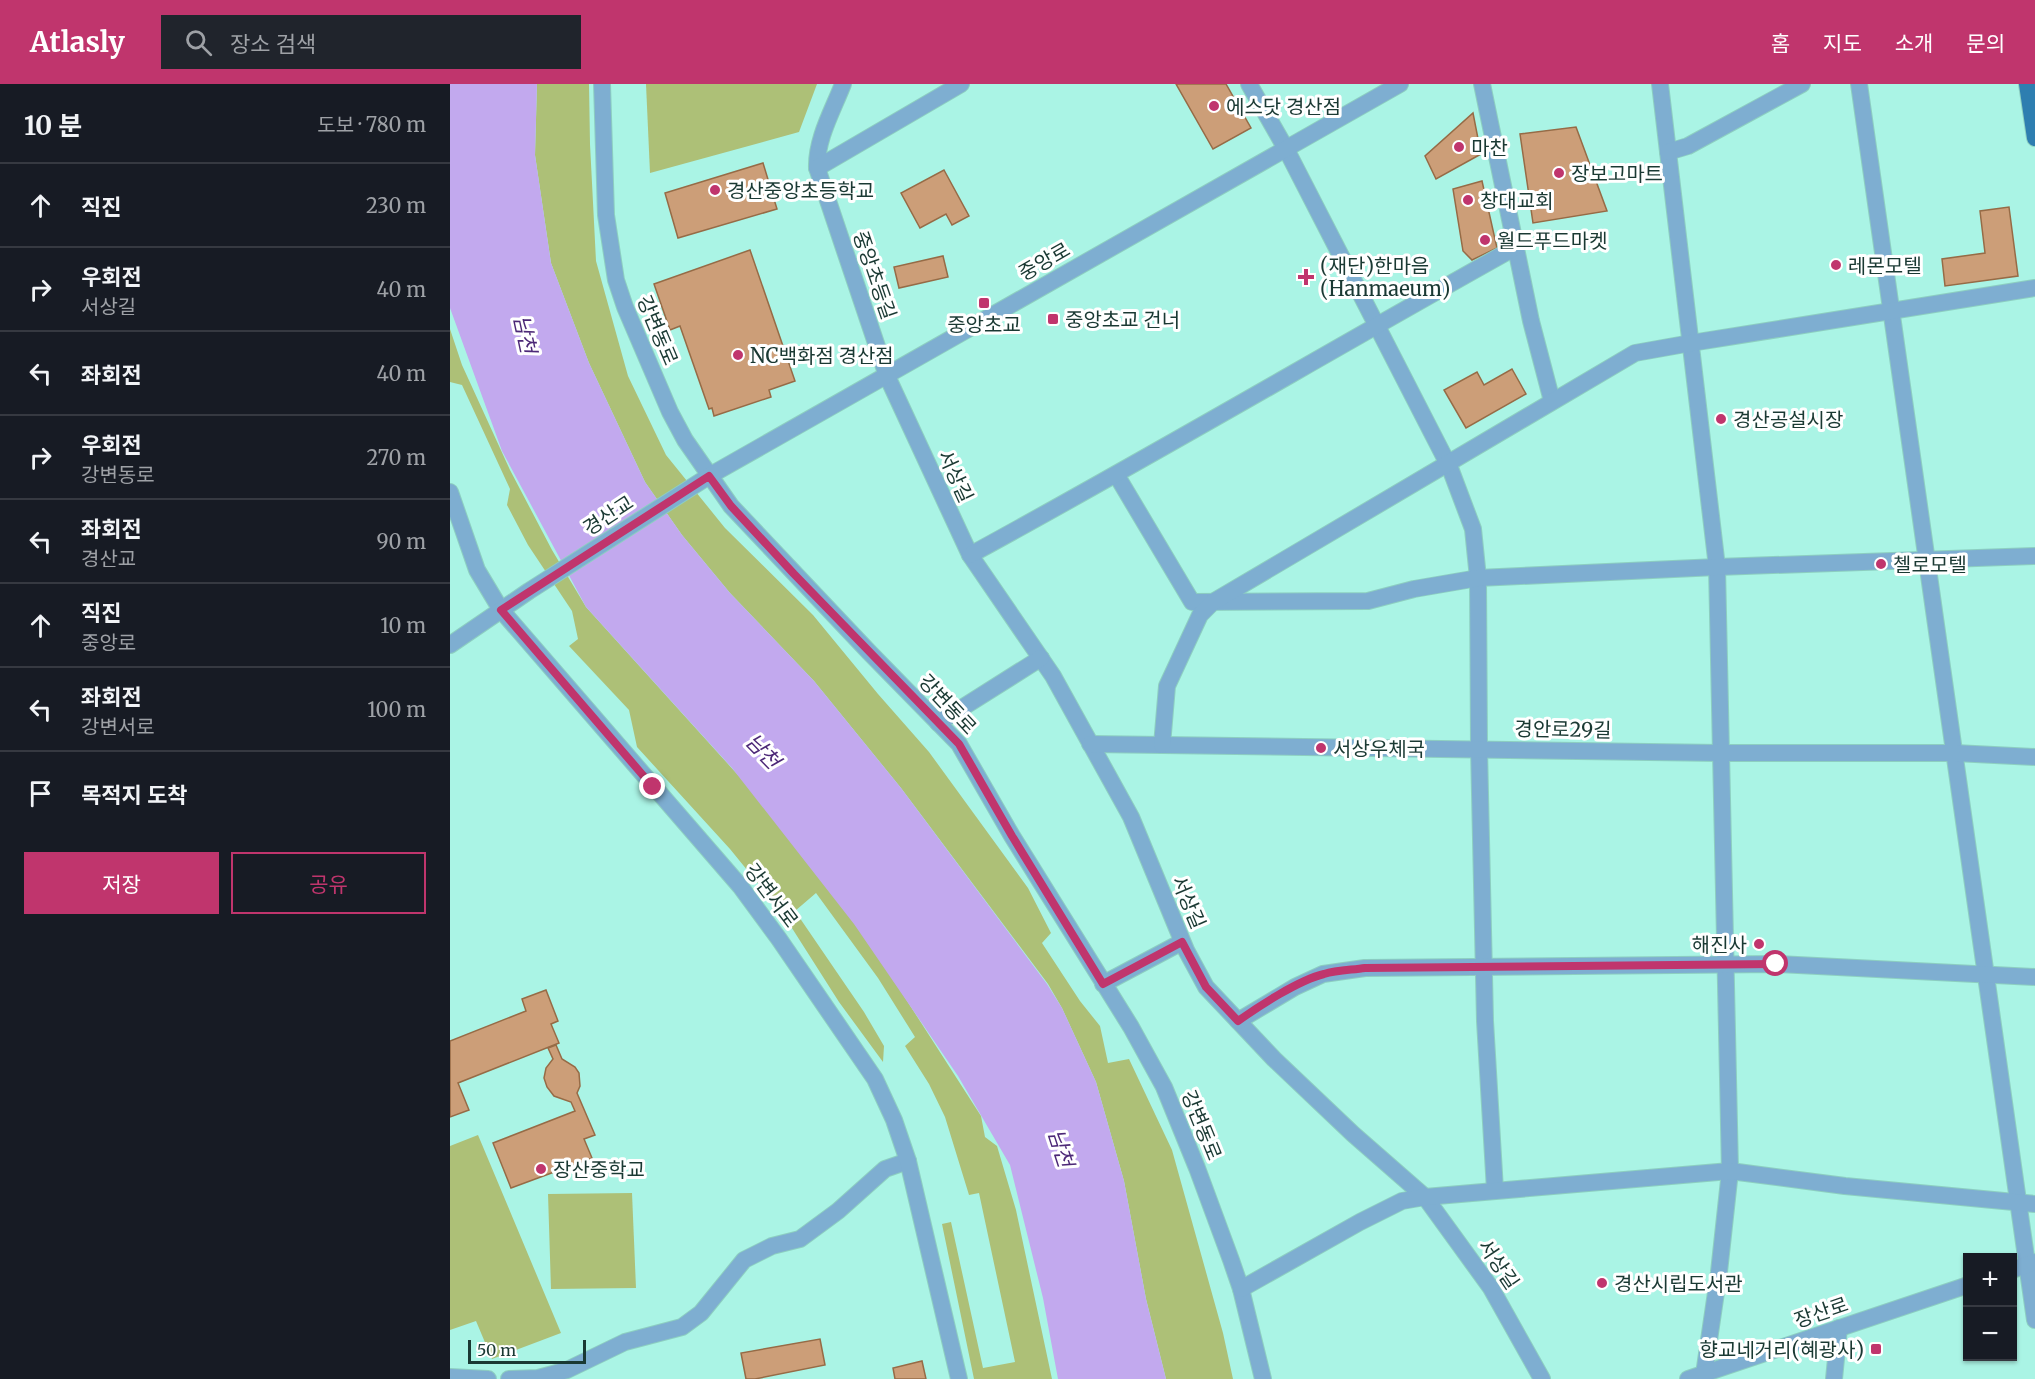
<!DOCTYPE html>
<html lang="ko">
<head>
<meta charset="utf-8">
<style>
  body { margin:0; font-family:Merriweather,"Noto Sans KR",serif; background:#20242c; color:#f1f3f6 }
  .controls { position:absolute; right:18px; bottom:18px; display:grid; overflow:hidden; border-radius:0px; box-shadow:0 2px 4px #0004 }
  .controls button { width:54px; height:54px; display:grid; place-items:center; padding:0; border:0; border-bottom:2px solid #363941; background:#171b24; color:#f1f3f6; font:30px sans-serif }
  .scale { position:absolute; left:18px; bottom:15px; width:118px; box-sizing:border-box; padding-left:6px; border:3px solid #1a3933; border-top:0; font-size:16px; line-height:21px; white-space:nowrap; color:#1a3933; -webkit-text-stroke:4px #fff; paint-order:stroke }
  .stop { position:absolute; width:18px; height:18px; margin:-14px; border:4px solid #c0356d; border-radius:50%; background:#fff }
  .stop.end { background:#c0356d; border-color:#fff; box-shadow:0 2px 6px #0008 }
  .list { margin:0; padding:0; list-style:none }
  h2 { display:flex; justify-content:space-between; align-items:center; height:78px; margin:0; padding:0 24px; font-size:26px }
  h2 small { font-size:20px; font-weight:400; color:#9ea1a6 }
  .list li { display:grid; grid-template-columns:39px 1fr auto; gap:18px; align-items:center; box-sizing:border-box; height:84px; padding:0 24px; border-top:2px solid #363941 }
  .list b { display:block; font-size:22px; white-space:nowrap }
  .list p { margin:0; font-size:20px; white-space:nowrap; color:#9ea1a6 }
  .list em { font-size:20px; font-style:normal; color:#9ea1a6 }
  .actions { display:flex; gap:12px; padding:18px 24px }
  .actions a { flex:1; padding:14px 0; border:2px solid #c0356d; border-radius:0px; text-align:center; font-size:21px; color:#c0356d }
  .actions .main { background:#c0356d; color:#fff }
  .icon { flex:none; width:33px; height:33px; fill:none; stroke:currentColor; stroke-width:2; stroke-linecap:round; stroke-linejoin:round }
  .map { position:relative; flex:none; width:1585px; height:1295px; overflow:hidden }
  header { display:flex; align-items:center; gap:36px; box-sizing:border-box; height:84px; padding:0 30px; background:#c0356d; color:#fff }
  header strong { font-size:28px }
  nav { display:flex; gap:33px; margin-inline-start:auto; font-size:21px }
  .search { width:420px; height:54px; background:#20242c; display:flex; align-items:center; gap:15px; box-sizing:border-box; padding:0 21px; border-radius:0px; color:#9ea1a6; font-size:22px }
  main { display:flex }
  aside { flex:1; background:#171b24 }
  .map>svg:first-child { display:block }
</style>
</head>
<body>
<header>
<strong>Atlasly</strong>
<div class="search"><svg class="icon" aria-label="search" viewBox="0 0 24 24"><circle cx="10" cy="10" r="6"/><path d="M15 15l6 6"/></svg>장소 검색</div>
<nav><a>홈</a><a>지도</a><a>소개</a><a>문의</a></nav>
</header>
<main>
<aside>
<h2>10 분<small>도보 · 780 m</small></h2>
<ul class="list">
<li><svg class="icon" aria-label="ahead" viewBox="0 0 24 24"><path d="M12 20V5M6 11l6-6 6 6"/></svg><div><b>직진</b></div><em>230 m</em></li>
<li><svg class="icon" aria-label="right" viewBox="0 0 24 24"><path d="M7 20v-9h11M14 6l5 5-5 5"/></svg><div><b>우회전</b><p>서상길</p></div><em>40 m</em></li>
<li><svg class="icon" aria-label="left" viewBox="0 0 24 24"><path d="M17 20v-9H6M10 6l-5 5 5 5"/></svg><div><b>좌회전</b></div><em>40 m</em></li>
<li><svg class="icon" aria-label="right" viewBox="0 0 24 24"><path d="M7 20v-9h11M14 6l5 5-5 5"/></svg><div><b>우회전</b><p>강변동로</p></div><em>270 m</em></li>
<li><svg class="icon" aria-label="left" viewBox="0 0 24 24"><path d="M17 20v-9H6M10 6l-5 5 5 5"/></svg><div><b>좌회전</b><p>경산교</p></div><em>90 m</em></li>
<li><svg class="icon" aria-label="ahead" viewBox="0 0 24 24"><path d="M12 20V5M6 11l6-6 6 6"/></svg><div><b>직진</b><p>중앙로</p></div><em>10 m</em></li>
<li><svg class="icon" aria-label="left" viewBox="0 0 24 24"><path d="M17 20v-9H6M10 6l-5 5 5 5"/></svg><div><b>좌회전</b><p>강변서로</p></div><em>100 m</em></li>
<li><svg class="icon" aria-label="arrive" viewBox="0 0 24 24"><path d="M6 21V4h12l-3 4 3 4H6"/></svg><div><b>목적지 도착</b></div></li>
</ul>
<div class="actions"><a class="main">저장</a><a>공유</a></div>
</aside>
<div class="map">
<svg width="1585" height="1295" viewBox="0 0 1585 1295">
  <rect width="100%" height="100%" fill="#aaf4e5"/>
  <g fill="#adc077">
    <path d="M87,0H139L140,60L146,177L178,292L216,371L275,444L363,531L428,610L479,668L578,804L601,849L592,859L630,917L650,942L658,979L679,975L722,1066L773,1249L783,1295H716L696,1215L674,1097L646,998L612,924L598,900L451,704L364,597L280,509L232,451L195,398L139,279L101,179L85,71Z"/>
    <path d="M196,0H367L349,48L200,89Z"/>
    <path d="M0,245L12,281L60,386L102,466L136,523L297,701L367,787L434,881L531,1032L535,1053L547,1062L566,1126L602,1295H524L492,1140L501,1138L533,1284L565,1278L529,1109L519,1111L495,1033L479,1000L455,962L465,953L428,894L366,809L345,827L414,928L434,962L433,978L389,918L333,830L280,765L187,663L179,626L119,562L128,555L122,527L78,461L57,421L60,405L12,301L0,298Z"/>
    <path d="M28,1051L111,1249L42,1275L26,1237L0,1246V1062Z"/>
    <path d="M182,1109L186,1204L101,1205L98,1110Z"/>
  </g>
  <path fill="#c2a9ee" d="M0,0H87L85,71L101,179L139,279L195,398L232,451L280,509L364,597L451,704L597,900L612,924L646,998L674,1097L696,1215L716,1295H608L593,1214L560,1081L508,992L404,840L282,684L136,523L52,367L0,224Z"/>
  <g fill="#cc9e78" stroke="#966b46" stroke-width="1.5">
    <path d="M726,0H776L801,44L763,65Z"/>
    <path d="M1023,29L1031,70L986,95L975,72Z"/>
    <path d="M1126,43L1157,127L1083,139L1070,50Z"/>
    <path d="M313,79L327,125L228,154L215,109Z"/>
    <path d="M494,86L519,132L502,141L496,130L470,144L451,109Z"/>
    <path d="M1032,97L1047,164L1022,176L1013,167L1003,105Z"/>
    <path d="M1559,123L1568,192L1495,202L1492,175L1535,169L1530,127Z"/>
    <path d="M300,166L345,297L319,306L321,313L264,332L262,324L259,325L230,242L220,246L204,200Z"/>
    <path d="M493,172L498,193L449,204L444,183Z"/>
    <path d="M1062,285L1076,310L1016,344L994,306L1027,288L1034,301Z"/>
    <path d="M96,906L108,937L101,940L109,959L8,999L19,1026L0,1033V957L76,927L72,915Z"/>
    <path d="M106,961L112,975L125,983L129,989L130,1002L127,1009L145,1051L134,1055L142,1074L61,1104L43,1059L125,1027L121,1018L104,1012L97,1003L94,994L96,984L103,975L98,964Z"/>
    <path d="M370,1255L375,1281L305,1295H296L291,1269Z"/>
    <path d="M472,1277L476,1295H445L443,1284Z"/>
  </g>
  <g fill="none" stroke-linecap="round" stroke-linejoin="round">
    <defs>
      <g id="minor">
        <path d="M152,0L156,131L166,196L175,223L220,328L235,356L281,422L419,568L509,660L562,752L681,943L714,1003L747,1084L781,1176L791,1205L813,1295"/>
        <path d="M393,0C383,26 366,55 367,84L437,292L520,471L603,592L681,733L736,866L756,903L824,975L903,1050L975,1113L1041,1204L1092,1295"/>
        <path d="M799,0L836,65L1000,384L1023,445L1028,494L1029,664L1035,937L1045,1106"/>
        <path d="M1032,0L1081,237L1102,317"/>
        <path d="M1210,0L1267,483L1280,1087L1269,1188L1254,1290"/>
        <path d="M1409,0L1585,1236"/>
        <path d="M1218,68L1238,62L1352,0"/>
        <path d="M367,84L511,0"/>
        <path d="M667,392L742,518L918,517L964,505L1028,494L1267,483L1585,472"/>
        <path d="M520,471C704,371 883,265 1066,163"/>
        <path d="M488,639L591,574"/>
        <path d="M640,660L1270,669H1505L1585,673"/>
        <path d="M712,661L717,602L750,531L763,518L1185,269L1241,259L1585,204"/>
        <path d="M653,900L732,858"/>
        <path d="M788,937L845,903L873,890L915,884L1326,880L1585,893"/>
        <path d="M791,1205L910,1138L952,1117L975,1113L1280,1087L1395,1102L1585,1120"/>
        <path d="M0,1293L38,1295"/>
        <path d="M59,1295L88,1294L103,1290L117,1286L175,1258L232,1243L251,1229L294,1176L322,1162L350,1155L388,1127L435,1085L458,1077"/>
        <path d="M1384,1295L1389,1244"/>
      </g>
      <g id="tertiary">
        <path d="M0,408L27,486L51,526L290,802L329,855L425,995L444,1036L458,1077L509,1295"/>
        <path d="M0,561L79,507L259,392L950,0"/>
        <path d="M1562,1186L1585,1178"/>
        <path d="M1238,1295L1518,1201"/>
      </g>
      <path id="primary" d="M1577,0L1585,54"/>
    </defs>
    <use href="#minor" stroke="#8dcfc1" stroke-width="18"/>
    <use href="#tertiary" stroke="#8dcfc1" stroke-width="18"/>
    <use href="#primary" stroke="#8dcfc1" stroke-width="18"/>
    <use href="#minor" stroke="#7eaed1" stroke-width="16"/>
    <use href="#tertiary" stroke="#7eaed1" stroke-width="16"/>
    <use href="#primary" stroke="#2e7eb0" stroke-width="16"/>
  </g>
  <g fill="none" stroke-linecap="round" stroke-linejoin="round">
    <path stroke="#c0356d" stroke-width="8" d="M203,703L51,526L259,392L281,422L344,490L509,660L562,752L653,900L732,858L756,903L788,937C809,922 849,896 874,890C887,886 902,886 915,884L1326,880"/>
  </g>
  <g fill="#c0356d" stroke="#fff" stroke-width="2">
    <circle cx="764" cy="22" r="6"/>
    <circle cx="1009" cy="63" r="6"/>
    <circle cx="1109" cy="89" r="6"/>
    <circle cx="265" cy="106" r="6"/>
    <circle cx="1018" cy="116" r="6"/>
    <circle cx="1035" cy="156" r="6"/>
    <circle cx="1386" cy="181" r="6"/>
    <path d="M853 184h6v6h6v6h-6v6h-6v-6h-6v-6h6z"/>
    <rect x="528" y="213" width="12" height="12" rx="3"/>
    <rect x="597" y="229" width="12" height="12" rx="3"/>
    <circle cx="288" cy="271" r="6"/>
    <circle cx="1271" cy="335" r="6"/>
    <circle cx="1431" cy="480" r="6"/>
    <circle cx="871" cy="664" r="6"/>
    <circle cx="1309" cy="860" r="6"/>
    <circle cx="91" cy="1085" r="6"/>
    <circle cx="1152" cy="1199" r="6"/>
    <rect x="1420" y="1259" width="12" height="12" rx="3"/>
  </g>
  <g text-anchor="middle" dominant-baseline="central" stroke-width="6" stroke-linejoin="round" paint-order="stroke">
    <g font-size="20" fill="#1a3933" stroke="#fff" text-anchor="start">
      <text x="776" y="22">에스닷 경산점</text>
      <text x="1021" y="63">마찬</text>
      <text x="1121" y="89">장보고마트</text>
      <text x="277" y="106">경산중앙초등학교</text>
      <text x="1030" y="116">창대교회</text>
      <text x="1047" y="156">월드푸드마켓</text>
      <text x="870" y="181">(재단)한마음<tspan x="870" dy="23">(Hanmaeum)</tspan></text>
      <text x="1398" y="181">레몬모텔</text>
      <text x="615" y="235">중앙초교 건너</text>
      <text x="534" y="240" text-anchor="middle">중앙초교</text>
      <text x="300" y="271">NC백화점 경산점</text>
      <text x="1283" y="335">경산공설시장</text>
      <text x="1443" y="480">첼로모텔</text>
      <text x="883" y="664">서상우체국</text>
      <text x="1297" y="860" text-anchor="end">해진사</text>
      <text x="103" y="1085">장산중학교</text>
      <text x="1164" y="1199">경산시립도서관</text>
      <text x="1414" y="1265" text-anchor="end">향교네거리(혜광사)</text>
    </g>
    <g font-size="20" fill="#1a3933" stroke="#fff">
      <text transform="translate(594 177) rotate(-30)">중앙로</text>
      <text transform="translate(425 191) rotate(71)">중앙초등길</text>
      <text transform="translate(208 246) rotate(67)">강변동로</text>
      <text transform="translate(506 392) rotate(65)">서상길</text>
      <text transform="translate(158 431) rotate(-33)">경산교</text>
      <text transform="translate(498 620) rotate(47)">강변동로</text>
      <text transform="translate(1113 645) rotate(1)">경안로29길</text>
      <text transform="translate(322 811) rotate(53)">강변서로</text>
      <text transform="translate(739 818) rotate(67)">서상길</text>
      <text transform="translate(752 1041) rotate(68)">강변동로</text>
      <text transform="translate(1049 1180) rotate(56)">서상길</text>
      <text transform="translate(1371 1228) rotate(-19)">장산로</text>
    </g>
    <g font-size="21" font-style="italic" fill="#4c2877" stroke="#fff">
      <text transform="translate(75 250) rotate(78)">남천</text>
      <text transform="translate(313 667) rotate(46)">남천</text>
      <text transform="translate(611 1064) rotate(72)">남천</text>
    </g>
  </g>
</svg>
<div class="controls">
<button>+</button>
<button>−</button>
</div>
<div class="scale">50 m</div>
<div class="stop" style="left:1326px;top:880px"></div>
<div class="stop end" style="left:203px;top:703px"></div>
</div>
</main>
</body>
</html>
